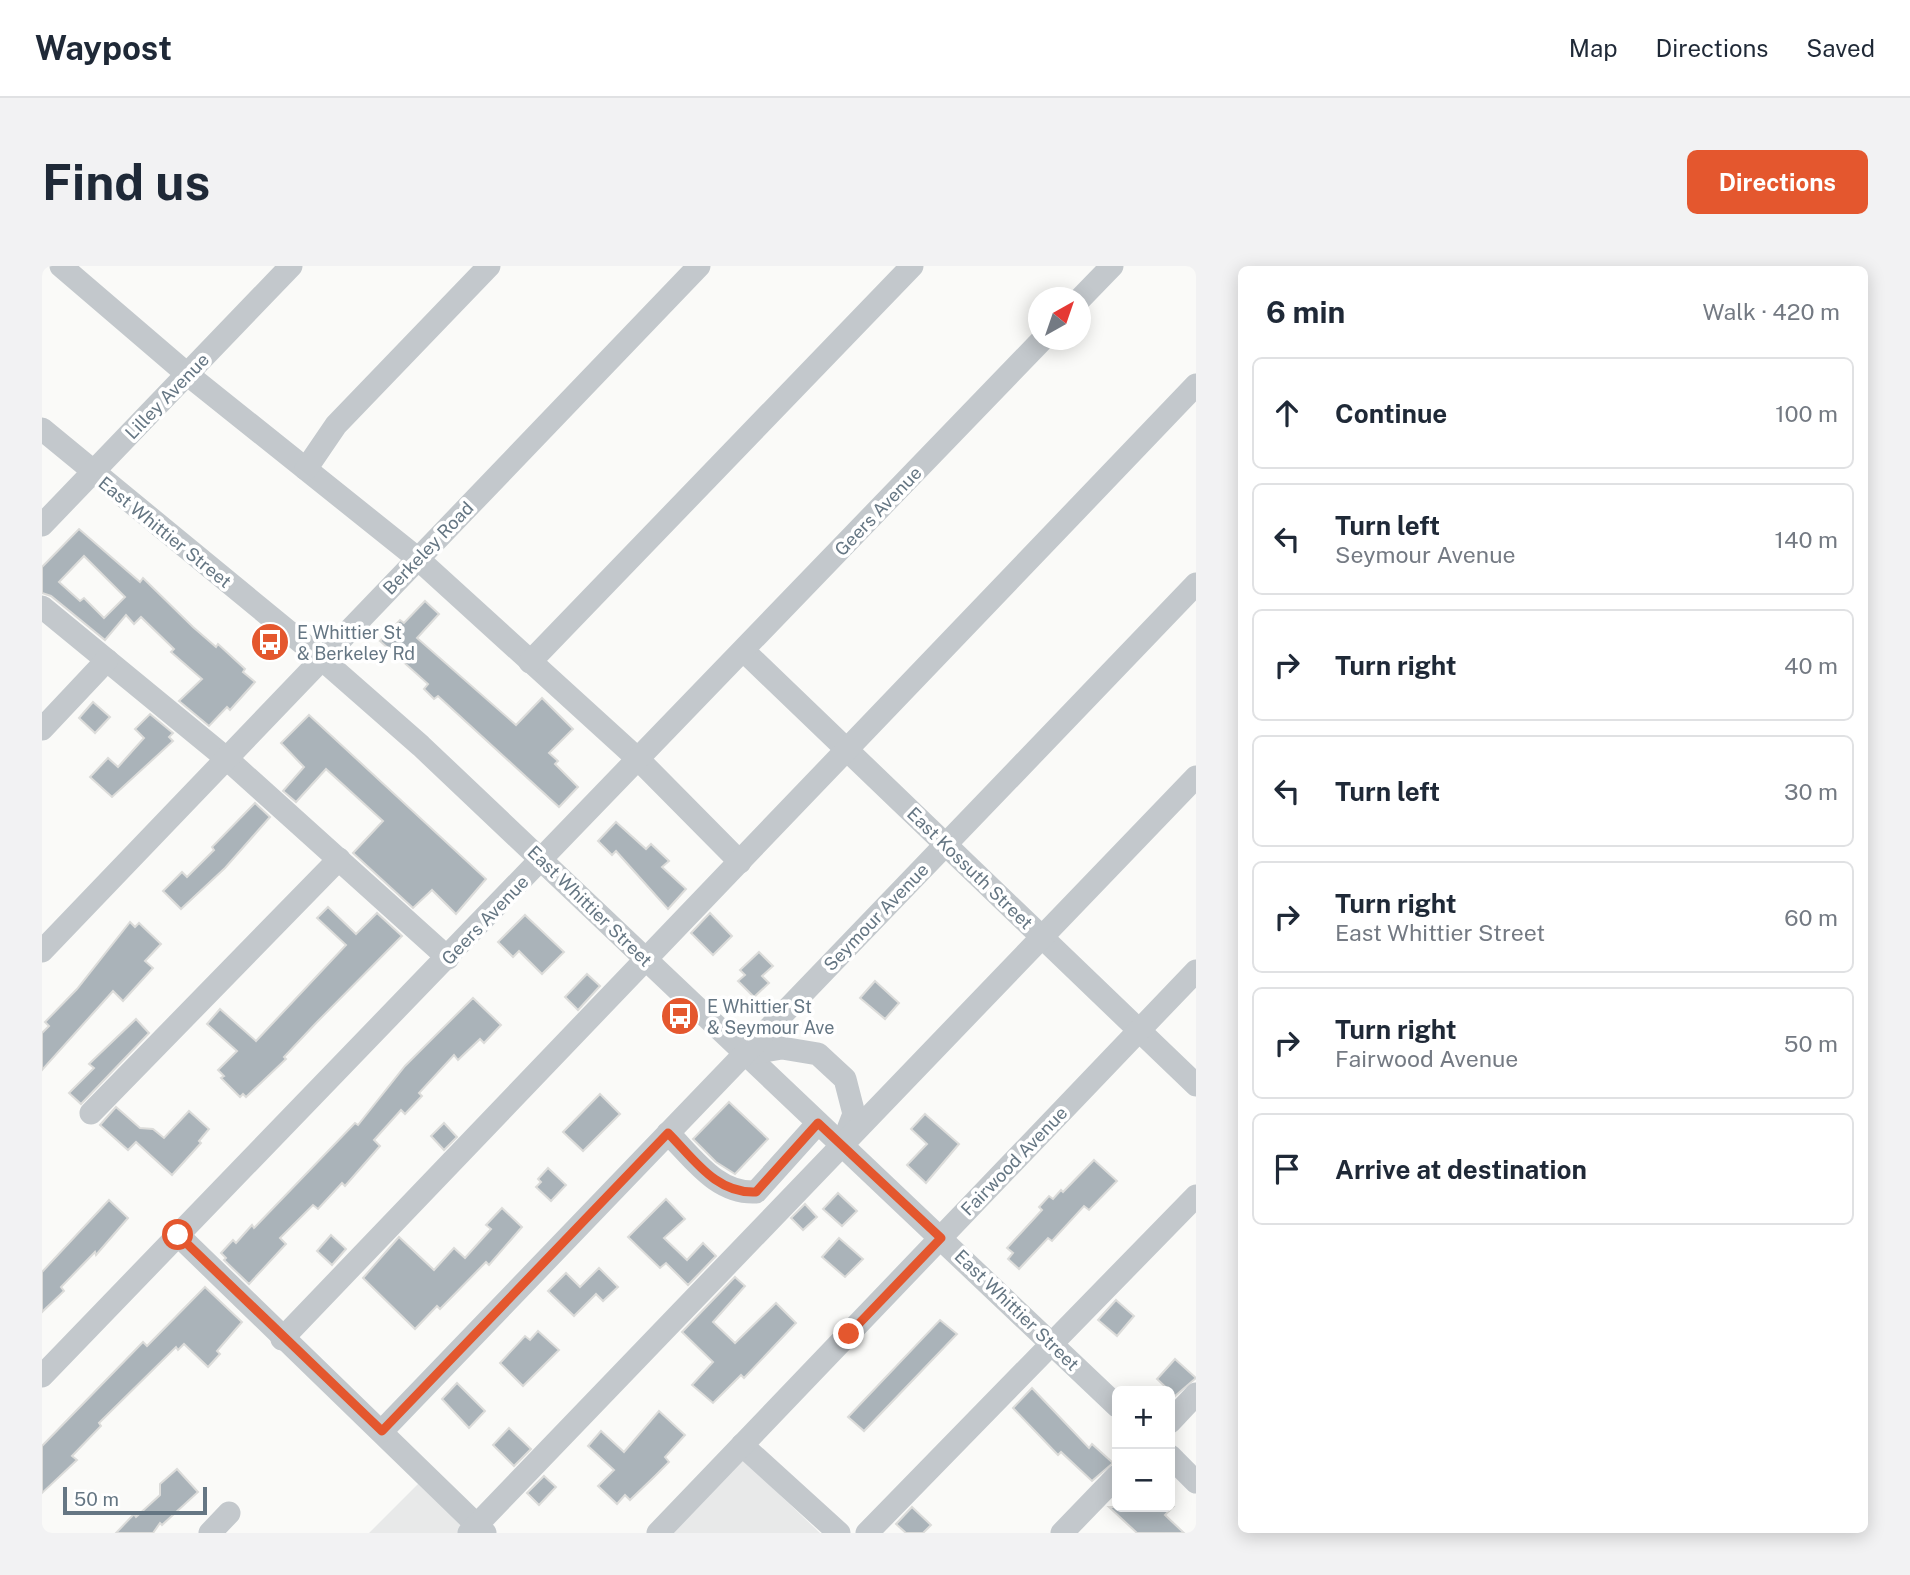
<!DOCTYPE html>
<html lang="en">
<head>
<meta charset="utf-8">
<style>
  body { margin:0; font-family:"Public Sans",sans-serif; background:#f2f2f3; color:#1f2937 }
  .controls { position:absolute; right:21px; bottom:21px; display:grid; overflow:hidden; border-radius:10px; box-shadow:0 4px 18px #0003 }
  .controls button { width:63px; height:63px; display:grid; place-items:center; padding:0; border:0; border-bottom:2px solid #e0e1e3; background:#fff; color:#1f2937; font:35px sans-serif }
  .compass { position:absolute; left:986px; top:21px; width:63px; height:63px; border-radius:50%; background:#fff; box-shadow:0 4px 18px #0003; rotate:40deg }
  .scale { position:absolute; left:21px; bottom:18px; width:144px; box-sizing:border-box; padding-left:7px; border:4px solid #657683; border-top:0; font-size:19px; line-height:24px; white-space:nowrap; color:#657683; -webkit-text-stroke:5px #fff; paint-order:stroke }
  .stop { position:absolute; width:21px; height:21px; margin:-16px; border:5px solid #e4572e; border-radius:50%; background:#fff }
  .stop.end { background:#e4572e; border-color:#fff; box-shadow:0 2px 7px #0008 }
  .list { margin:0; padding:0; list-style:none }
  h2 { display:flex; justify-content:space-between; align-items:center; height:91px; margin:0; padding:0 28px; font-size:30px }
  h2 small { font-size:23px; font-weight:400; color:#747a83 }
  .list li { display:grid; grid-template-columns:46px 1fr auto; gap:21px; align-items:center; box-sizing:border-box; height:112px; margin:0 14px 14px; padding:0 14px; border:2px solid #e0e1e3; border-radius:10px }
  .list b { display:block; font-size:26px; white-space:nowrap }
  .list p { margin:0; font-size:23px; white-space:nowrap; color:#747a83 }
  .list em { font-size:23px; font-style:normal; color:#747a83 }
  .icon { flex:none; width:38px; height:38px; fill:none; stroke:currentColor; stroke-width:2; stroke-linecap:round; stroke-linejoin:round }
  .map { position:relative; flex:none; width:1154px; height:1267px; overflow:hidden; border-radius:10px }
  header { display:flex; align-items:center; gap:42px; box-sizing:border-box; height:98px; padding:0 35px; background:#fff; border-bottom:2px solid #e0e1e3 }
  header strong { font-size:33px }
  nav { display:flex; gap:38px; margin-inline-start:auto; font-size:24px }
  .intro { display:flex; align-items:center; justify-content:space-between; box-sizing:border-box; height:168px; padding:0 42px }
  h1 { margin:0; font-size:49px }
  .button { padding:18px 32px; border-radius:10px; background:#e4572e; color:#fff; font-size:24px; font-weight:700 }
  main { display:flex; gap:42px; padding:0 42px }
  aside { flex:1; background:#fff; border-radius:10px; box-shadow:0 4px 18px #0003 }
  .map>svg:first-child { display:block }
</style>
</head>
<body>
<header>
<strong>Waypost</strong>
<nav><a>Map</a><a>Directions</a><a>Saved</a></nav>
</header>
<div class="intro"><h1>Find us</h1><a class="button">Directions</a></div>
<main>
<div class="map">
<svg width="1154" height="1267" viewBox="0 0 1154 1267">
  <rect width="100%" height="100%" fill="#fafaf8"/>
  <g fill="#e8e9e9">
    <path d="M695,1188L778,1267H618Z"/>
    <path d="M383,1211L441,1267H327Z"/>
  </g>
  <g fill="#aab3b9" stroke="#dcdcda" stroke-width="2" fill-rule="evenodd">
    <path d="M37,263L98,316L101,312L151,361L174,381L176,378L203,403L201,406L213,416L188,444L185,441L167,460L137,435L160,413L129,386L132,383L99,351L92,358L84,349L63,374L9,330L0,327V301ZM42,290L83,331L62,352L42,332L38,335L17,316Z"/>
    <path d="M383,335L397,348L375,372L474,459L500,432L531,463L507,487L516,495L513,498L536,521L517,541L396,430L392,433L382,423L386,418L338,375L358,354L362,357Z"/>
    <path d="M51,436L68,451L53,467L37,452Z"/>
    <path d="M108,448L131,467L127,471L131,475L70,531L48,511L66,492L76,501L102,472L93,463Z"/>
    <path d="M267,449L444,613L414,648L390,624L371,642L311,587L341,555L284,503L254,536L241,525L262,501L239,477Z"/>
    <path d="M213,537L228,551L183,602L139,643L121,625L140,606L145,611L172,584L170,581Z"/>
    <path d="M574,556L604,583L609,578L627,595L620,601L644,623L626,643L574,585L570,589L556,575Z"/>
    <path d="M286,641L314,668L335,647L360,670L275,756L242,791L244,793L204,831L201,828L198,831L179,812L182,810L176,804L195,785L165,758L178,743L214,775L304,679L275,652Z"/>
    <path d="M668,647L690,670L671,689L649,667Z"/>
    <path d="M483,649L522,686L500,708L477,685L471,691L456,676Z"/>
    <path d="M88,656L93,661L97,657L119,678L103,695L111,702L81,735L71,725L0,804V767L7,760L3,756L35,723Z"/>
    <path d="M717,686L731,700L720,710L727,717L712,731L696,715L703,709L698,704Z"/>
    <path d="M545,708L558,720L536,744L523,731Z"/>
    <path d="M833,715L857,737L843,753L818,732Z"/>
    <path d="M431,732L459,759L442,777L438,773L416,794L412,789L377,827L380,830L363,848L359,844L332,874L338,880L303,920L300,917L276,943L271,939L238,972L244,978L207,1018L182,994L184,992L179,987L191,974L194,977L210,959L212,962L313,857L316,859L363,800Z"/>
    <path d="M94,753L107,767L39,838L27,827L52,802L47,798Z"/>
    <path d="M558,828L578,848L541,885L521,866Z"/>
    <path d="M687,836L726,873L693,908L674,896L651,873Z"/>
    <path d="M74,841L98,862L111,863L122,872L147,845L167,863L157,875L159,877L130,909L94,876L86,884L58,859Z"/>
    <path d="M883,848L917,878L884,917L865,899L885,878L869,863Z"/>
    <path d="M402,857L415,871L402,884L389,870Z"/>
    <path d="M1052,894L1075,915L1047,944L1042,940L1010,975L1006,972L977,1003L966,993L971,987L965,982L1000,944L997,941L1007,930L1011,933L1019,924L1021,926Z"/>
    <path d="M506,902L524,919L509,935L494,921L499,916L496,913Z"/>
    <path d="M796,927L815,945L800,960L781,943Z"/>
    <path d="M624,933L643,953L622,972L645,994L661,977L674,990L646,1019L624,997L618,1002L586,971Z"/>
    <path d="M67,934L86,952L54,989L53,986L19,1021L22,1025L0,1046V1006Z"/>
    <path d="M763,938L775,951L761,964L749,952Z"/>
    <path d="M460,942L480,961L447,999L444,996L398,1043L395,1040L373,1063L321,1012L357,971L392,1004L412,982L423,992L449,963L444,959Z"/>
    <path d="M289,969L304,983L290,999L275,985Z"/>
    <path d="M797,972L821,993L803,1011L780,991Z"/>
    <path d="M557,1002L576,1021L561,1035L554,1028L532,1050L506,1025L524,1007L538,1021Z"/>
    <path d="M693,1011L703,1020L671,1056L693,1077L734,1037L754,1057L702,1112L699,1109L671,1137L650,1119L671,1096L640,1066Z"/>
    <path d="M163,1021L200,1056L175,1085L178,1088L166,1101L142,1078L136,1084L134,1081L57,1157L59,1160L30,1190L35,1194L0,1227V1180L101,1076L105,1080Z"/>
    <path d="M1074,1034L1092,1050L1075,1070L1056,1054Z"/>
    <path d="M898,1054L915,1068L822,1165L806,1151Z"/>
    <path d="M496,1065L517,1084L481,1120L458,1097L483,1070L488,1074Z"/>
    <path d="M1133,1093L1154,1112L1133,1130L1115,1113Z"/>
    <path d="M415,1117L443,1145L427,1162L400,1133Z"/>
    <path d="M990,1122L1047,1182L1050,1178L1071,1197L1050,1215L1019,1186L1016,1189L971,1142Z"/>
    <path d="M617,1145L643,1169L623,1191L627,1196L613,1210L588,1234L583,1229L575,1238L556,1220L572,1204L546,1180L559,1165L582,1186Z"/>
    <path d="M467,1162L489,1183L472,1200L451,1179Z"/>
    <path d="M135,1203L156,1226L120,1259L118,1257L111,1267H74L92,1248L94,1251L118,1229V1218Z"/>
    <path d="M502,1210L514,1221L497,1239L485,1227Z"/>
    <path d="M870,1241L889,1259L881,1267H864L854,1258Z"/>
    <path d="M1067,1241H1131L1123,1249L1142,1267H1095Z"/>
  </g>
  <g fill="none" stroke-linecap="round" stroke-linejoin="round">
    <g stroke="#c3c8cc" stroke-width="23">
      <path d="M19,0L145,108L375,292L597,494L698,596"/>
      <path d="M1038,33L1070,0"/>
      <path d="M0,163L281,394L379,480L1075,1140"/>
      <path d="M264,203L294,159L447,0"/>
      <path d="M0,259L249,0"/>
      <path d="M0,341L185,493L406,692"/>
      <path d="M702,385L1154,819"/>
      <path d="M488,396L870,0"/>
      <path d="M0,463L65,394"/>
      <path d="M0,685L657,0"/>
      <path d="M703,788L740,782L776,788L803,813L812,848L802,874"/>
      <path d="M49,847L297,593"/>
      <path d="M626,867C652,893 675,928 714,926L776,857"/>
      <path d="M136,969L443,1267"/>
      <path d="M240,1073L1154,119"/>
      <path d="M0,1110L1000,74"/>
      <path d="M1128,1156L1154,1128"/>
      <path d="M340,1165L1154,318"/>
      <path d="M700,1179L797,1267"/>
      <path d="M1128,1190L1154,1216"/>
      <path d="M168,1267L187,1247"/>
      <path d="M427,1267L1154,511"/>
      <path d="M616,1267L1154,705"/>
      <path d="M825,1267L1154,930"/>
      <path d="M1020,1267L1075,1210"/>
    </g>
  </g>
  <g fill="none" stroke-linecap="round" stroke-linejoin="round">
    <path stroke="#e4572e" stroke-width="9" d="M136,969L340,1165L626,867C652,893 674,928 714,926L776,857L899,972L807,1068"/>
  </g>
  <defs>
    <symbol id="bus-disc" viewBox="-11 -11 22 22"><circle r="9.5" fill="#e4572e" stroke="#fff"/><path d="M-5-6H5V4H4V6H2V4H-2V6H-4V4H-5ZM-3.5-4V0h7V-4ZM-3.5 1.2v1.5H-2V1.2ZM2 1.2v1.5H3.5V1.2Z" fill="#fff"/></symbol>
  </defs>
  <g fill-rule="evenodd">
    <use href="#bus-disc" x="206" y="354" width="44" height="44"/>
    <use href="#bus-disc" x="616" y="728" width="44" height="44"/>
  </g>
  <g text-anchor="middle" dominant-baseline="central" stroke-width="7" stroke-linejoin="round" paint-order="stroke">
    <g font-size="18" fill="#657683" stroke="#fff">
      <text transform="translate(125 130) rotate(-46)">Lilley Avenue</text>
      <text transform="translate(836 245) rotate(-46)">Geers Avenue</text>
      <text transform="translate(123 266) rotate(39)">East Whittier Street</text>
      <text transform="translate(386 282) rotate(-46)">Berkeley Road</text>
      <text transform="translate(928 602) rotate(44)">East Kossuth Street</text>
      <text transform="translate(548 640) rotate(44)">East Whittier Street</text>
      <text transform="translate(834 651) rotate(-46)">Seymour Avenue</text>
      <text transform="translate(443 654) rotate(-46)">Geers Avenue</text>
      <text transform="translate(972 895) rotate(-46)">Fairwood Avenue</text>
      <text transform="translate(975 1044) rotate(44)">East Whittier Street</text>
    </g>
    <g font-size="18" fill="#657683" stroke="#fff" text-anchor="start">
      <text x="255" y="366">E Whittier St<tspan x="255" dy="21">&amp; Berkeley Rd</tspan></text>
      <text x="665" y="740">E Whittier St<tspan x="665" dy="21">&amp; Seymour Ave</tspan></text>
    </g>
  </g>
</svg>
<div class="controls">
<button>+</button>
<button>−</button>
</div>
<svg class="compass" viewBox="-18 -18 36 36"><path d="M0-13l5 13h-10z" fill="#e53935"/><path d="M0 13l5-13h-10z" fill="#747a83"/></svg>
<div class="scale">50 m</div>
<div class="stop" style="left:136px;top:969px"></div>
<div class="stop end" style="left:807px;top:1068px"></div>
</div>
<aside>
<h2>6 min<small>Walk · 420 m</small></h2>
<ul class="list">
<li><svg class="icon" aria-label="ahead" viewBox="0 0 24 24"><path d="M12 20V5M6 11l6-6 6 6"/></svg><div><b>Continue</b></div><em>100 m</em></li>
<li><svg class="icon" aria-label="left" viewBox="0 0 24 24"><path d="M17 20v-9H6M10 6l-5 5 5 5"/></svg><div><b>Turn left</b><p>Seymour Avenue</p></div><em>140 m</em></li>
<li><svg class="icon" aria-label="right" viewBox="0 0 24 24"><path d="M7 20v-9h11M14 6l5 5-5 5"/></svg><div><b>Turn right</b></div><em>40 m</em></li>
<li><svg class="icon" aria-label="left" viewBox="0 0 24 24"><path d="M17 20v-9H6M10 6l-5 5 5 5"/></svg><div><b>Turn left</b></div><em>30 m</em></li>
<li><svg class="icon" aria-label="right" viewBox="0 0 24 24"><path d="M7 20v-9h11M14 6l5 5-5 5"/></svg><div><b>Turn right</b><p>East Whittier Street</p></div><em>60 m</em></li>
<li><svg class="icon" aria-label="right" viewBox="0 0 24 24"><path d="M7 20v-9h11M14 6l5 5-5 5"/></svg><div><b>Turn right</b><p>Fairwood Avenue</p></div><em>50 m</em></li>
<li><svg class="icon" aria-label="arrive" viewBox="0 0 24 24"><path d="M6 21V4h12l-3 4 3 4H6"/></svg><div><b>Arrive at destination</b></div></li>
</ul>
</aside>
</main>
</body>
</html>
